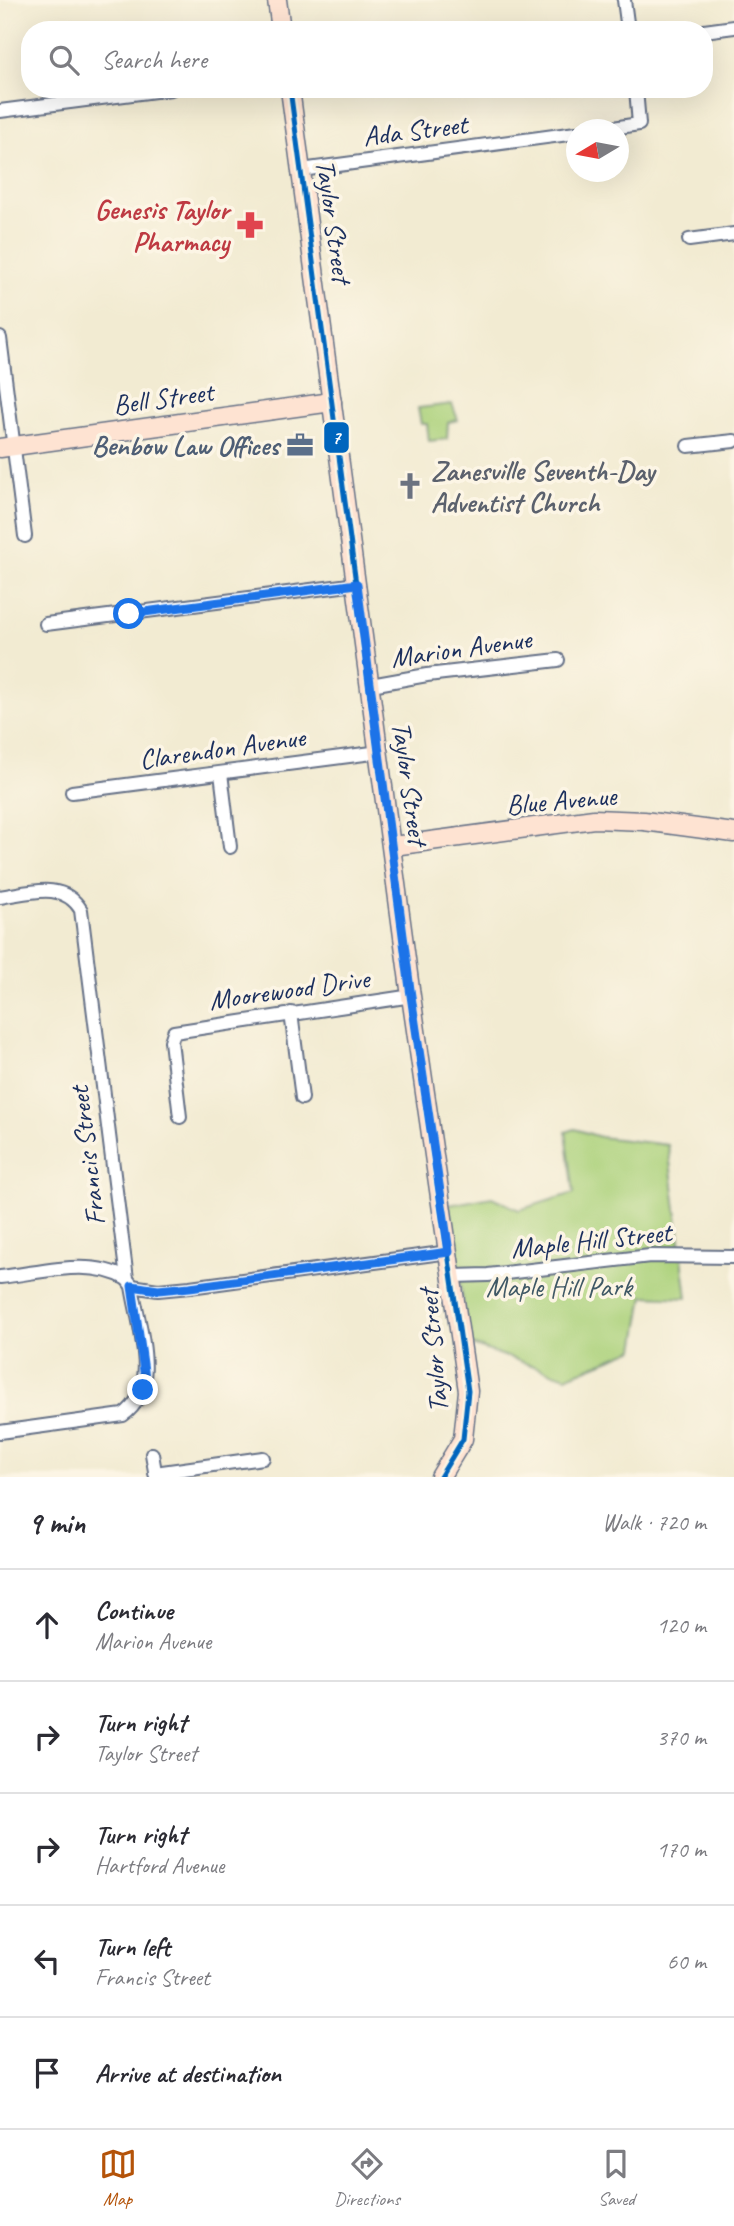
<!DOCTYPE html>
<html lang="en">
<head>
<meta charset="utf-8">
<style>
  body { margin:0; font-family:Caveat,sans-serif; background:#f2f2f3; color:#2b2b33 }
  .compass { position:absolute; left:566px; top:119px; width:63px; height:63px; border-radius:50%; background:#fff; box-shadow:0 7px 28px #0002; rotate:260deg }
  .stop { position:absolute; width:21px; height:21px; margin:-16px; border:5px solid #1a73e8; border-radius:50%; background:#fff }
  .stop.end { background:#1a73e8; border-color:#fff; box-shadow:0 2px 7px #0008 }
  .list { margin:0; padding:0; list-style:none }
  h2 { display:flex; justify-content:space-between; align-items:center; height:91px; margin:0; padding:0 28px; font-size:30px }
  h2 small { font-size:23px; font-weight:400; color:#7c7c81 }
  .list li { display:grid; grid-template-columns:46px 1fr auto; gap:21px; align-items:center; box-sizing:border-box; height:112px; padding:0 28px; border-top:2px solid #e1e1e2 }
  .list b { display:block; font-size:26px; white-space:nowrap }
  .list p { margin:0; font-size:23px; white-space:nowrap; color:#7c7c81 }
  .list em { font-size:23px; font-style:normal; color:#7c7c81 }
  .icon { flex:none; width:38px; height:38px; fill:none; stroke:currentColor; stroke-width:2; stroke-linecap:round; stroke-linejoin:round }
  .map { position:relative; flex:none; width:734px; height:1477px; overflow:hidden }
  .search { position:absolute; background:#fff; box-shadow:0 7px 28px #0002; left:21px; right:21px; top:21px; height:77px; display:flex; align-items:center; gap:18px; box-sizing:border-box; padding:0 24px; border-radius:28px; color:#7c7c81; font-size:26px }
  .sheet { height:651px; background:#fff }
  nav { display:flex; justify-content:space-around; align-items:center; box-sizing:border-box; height:98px; border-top:2px solid #e1e1e2; background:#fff; font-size:19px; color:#7c7c81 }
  nav a { display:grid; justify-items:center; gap:4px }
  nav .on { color:#b45309 }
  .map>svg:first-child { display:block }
</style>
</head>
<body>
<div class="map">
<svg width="734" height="1477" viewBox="0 0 734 1477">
  <rect width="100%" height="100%" fill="#fcf5e5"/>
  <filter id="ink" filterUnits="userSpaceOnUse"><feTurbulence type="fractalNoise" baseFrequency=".0143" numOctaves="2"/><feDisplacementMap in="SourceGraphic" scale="14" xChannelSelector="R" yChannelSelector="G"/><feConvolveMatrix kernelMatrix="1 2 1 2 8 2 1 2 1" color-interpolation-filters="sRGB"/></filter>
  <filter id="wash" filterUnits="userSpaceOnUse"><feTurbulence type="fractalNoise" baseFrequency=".00686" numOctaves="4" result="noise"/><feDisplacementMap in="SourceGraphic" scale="28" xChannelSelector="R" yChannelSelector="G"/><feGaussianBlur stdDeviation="1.57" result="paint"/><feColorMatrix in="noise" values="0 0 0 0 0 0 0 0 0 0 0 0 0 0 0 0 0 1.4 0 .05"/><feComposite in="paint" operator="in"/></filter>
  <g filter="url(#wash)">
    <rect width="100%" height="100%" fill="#f2ebd2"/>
    <g fill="#abd17a" stroke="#63806c" stroke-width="2">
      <path d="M452,404L458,420L448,422L447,439L429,441L427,424H421L418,408Z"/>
      <path d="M575,1129L600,1137L668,1145L687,1298L644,1296L635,1349L566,1377L469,1344L449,1205L492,1197L519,1210L574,1193L566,1132Z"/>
    </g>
  </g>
  <g filter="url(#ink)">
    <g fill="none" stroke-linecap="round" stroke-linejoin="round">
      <defs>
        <g id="street">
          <path d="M624,0L628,30"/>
          <path d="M704,31L734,27"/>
          <path d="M0,111L171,89"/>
          <path d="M600,130L639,124L636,89"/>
          <path d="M301,170L576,133"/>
          <path d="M689,240L734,234"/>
          <path d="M0,338L25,536"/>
          <path d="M688,446L734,441"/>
          <path d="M46,624L357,584"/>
          <path d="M371,685L427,675L558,660"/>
          <path d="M221,773L230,847"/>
          <path d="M72,792L380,752"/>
          <path d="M0,897C29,893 63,880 81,910L127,1279L132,1286C138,1326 162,1388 123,1415L0,1432"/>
          <path d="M291,1013L302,1098"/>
          <path d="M180,1117L171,1041L174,1032L412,996"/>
          <path d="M453,1276L488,1275L650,1256L734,1257"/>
          <path d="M0,1277C41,1273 90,1257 127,1279"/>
          <path d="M132,1286L158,1290L190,1287L449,1252"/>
          <path d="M152,1454L156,1477"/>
          <path d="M155,1473L263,1458"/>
        </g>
        <g id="secondary">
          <path d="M277,0L281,30"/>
          <path d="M290,89L410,989L468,1391L463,1439L440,1477"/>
          <path d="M0,448L332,402"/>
          <path d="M393,846L594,819L644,821L734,833"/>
        </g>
      </defs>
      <use href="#street" stroke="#667187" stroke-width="16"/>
      <use href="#secondary" stroke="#667187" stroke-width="21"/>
      <use href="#street" stroke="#fff" stroke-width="12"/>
      <use href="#secondary" stroke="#fee3d2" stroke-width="18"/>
      <defs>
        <path id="bus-1" d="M290,89L410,989L468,1391L463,1439L440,1477"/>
      </defs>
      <use href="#bus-1" stroke="#fcf5e5" stroke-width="10"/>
      <use href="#bus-1" stroke="#0065bd" stroke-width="5"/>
    </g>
  </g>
  <g fill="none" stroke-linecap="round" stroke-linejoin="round" filter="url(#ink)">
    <path stroke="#1a73e8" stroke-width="9" d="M129,614L357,584L410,989L449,1252L190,1287L158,1290L132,1286L145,1378L143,1390"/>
  </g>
  <defs>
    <symbol id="pharmacy-bare" viewBox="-9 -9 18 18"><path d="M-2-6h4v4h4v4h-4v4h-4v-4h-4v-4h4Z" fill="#e0444e" stroke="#fcf5e5" stroke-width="2.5" paint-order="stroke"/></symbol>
    <symbol id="office-bare" viewBox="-9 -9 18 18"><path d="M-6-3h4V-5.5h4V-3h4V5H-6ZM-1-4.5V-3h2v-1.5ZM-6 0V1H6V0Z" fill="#5c6f8a" stroke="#fcf5e5" stroke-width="2.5" paint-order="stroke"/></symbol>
    <symbol id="church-bare" viewBox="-9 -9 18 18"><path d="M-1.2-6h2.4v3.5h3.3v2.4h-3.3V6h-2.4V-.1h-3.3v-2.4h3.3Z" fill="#6b7280" stroke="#fcf5e5" stroke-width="2.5" paint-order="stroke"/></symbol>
  </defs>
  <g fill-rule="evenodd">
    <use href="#pharmacy-bare" x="231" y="206" width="38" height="38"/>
    <use href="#office-bare" x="281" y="426" width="38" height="38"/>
    <use href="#church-bare" x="391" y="467" width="38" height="38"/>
  </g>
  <g text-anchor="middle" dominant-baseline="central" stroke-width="7" stroke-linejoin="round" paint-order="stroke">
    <g font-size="28" fill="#1b2f5e" stroke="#fcf5e5">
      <text transform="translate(415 130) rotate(-7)">Ada Street</text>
      <text transform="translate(334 221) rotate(82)">Taylor Street</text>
      <text transform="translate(163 398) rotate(-8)">Bell Street</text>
      <text transform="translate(461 648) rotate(-8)">Marion Avenue</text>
      <text transform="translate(222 748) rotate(-8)">Clarendon Avenue</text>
      <text transform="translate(410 783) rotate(82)">Taylor Street</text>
      <text transform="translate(561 800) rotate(-5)">Blue Avenue</text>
      <text transform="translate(289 989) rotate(-8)">Moorewood Drive</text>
      <text transform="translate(87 1156) rotate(-97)">Francis Street</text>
      <text transform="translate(591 1240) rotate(-6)">Maple Hill Street</text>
      <text transform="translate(433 1351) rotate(-95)">Taylor Street</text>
    </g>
    <g font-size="28" font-weight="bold" fill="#be3a42" stroke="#fcf5e5" text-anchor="end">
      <text x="229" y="209">Genesis Taylor<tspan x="229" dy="32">Pharmacy</tspan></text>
    </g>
    <g font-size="28" font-weight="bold" fill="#4e5e75" stroke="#fcf5e5" text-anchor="end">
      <text x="279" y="445">Benbow Law Offices</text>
    </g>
    <g font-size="28" font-weight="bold" fill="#5b616d" stroke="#fcf5e5" text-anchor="start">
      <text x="431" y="470">Zanesville Seventh-Day<tspan x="431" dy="32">Adventist Church</tspan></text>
    </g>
    <g font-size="28" fill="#3f5865" stroke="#fcf5e5">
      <text x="559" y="1286">Maple Hill Park</text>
    </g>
  </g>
  <rect stroke="#fcf5e5" stroke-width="2.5" x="323" y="421" width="27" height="33" rx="7" fill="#0065bd"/>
  <g font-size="19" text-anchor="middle" font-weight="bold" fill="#fff">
    <text x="336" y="444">7</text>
  </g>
</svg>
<svg class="compass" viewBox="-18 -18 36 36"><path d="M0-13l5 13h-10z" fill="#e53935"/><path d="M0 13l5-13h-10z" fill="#7c7c81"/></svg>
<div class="stop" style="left:129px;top:614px"></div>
<div class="stop end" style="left:143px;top:1390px"></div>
<div class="search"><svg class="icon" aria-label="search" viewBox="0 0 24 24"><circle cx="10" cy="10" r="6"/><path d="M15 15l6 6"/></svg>Search here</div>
</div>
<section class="sheet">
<h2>9 min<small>Walk · 720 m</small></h2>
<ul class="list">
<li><svg class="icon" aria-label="ahead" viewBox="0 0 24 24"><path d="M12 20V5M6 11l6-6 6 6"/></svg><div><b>Continue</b><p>Marion Avenue</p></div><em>120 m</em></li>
<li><svg class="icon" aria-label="right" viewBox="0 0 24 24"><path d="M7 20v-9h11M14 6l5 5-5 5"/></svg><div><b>Turn right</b><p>Taylor Street</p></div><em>370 m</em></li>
<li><svg class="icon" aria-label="right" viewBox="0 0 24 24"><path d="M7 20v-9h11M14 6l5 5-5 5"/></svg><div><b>Turn right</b><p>Hartford Avenue</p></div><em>170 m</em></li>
<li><svg class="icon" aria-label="left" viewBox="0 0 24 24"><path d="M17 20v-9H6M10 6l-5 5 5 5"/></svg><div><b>Turn left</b><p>Francis Street</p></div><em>60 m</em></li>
<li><svg class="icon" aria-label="arrive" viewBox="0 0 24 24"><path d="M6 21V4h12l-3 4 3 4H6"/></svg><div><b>Arrive at destination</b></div></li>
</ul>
</section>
<nav>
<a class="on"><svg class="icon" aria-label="map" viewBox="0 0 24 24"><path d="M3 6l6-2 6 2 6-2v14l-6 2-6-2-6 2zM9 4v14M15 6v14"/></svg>Map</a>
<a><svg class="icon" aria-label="directions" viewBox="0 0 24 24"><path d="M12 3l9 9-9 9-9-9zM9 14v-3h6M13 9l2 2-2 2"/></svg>Directions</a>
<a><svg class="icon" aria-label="saved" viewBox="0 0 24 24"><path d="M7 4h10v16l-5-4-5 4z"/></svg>Saved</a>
</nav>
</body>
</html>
